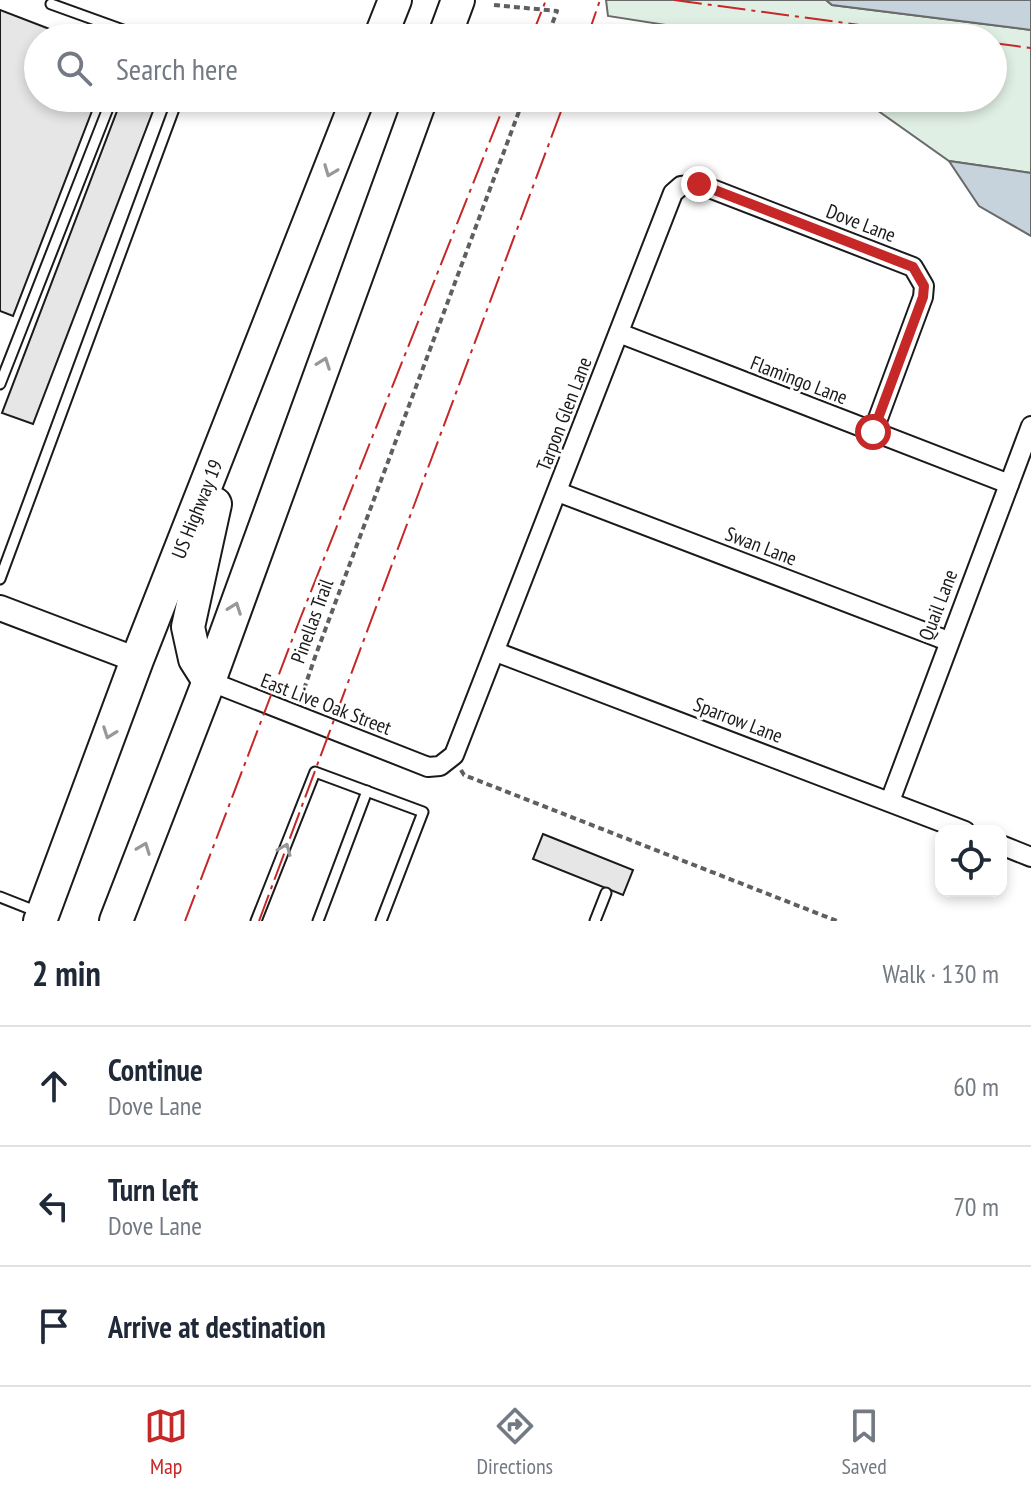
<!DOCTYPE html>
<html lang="en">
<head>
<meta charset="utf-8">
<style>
  body { margin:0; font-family:"PT Sans Narrow",sans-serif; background:#f2f2f3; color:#1f2937 }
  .controls { position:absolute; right:24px; bottom:24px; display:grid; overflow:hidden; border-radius:16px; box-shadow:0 4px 12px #0003 }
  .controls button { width:72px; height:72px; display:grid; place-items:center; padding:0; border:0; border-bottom:2px solid #e0e1e3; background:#fff; color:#1f2937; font:40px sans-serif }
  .stop { position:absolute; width:24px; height:24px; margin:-18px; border:6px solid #c62828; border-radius:50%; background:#fff }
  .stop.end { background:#c62828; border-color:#fff; box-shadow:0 2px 8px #0008 }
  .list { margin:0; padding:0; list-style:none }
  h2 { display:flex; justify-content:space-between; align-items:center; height:104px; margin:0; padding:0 32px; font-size:34px }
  h2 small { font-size:26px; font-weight:400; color:#747a83 }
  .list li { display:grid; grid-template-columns:52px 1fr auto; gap:24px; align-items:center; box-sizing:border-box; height:120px; padding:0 32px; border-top:2px solid #e0e1e3 }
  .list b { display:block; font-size:30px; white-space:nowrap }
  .list p { margin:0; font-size:26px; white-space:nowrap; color:#747a83 }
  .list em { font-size:26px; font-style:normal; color:#747a83 }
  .icon { flex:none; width:44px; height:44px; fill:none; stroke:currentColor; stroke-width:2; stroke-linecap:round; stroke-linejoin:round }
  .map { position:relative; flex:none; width:1031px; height:921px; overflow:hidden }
  .search { position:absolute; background:#fff; box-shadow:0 4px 12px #0003; left:24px; right:24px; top:24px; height:88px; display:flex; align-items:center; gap:20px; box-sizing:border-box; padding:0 28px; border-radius:44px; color:#747a83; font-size:30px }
  .sheet { height:464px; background:#fff }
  nav { display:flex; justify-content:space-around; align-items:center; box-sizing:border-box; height:112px; border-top:2px solid #e0e1e3; background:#fff; font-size:22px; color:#747a83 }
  nav a { display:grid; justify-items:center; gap:4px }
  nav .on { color:#c62828 }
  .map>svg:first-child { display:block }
</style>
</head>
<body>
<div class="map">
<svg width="1031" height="921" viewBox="0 0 1031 921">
  <rect width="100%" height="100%" fill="#fff"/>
  <path fill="#e0efe3" stroke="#6a6a6a" stroke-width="2" d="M606,0H826L832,5L1031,30V173L949,161L860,98H993V38H749L608,16Z"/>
  <g fill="#c6d2dc" stroke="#6a6a6a" stroke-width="2">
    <path d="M826,0H1031V30L832,5Z"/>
    <path d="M949,161L1031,173V236L979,206Z"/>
  </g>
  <g fill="#e6e6e6" stroke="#1a1a1a" stroke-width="2">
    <path d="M0,10L73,38H38V98H97L13,316L0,311Z"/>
    <path d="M122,98H158L33,424L2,413Z"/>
    <path d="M543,834L633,870L623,895L533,859Z"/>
  </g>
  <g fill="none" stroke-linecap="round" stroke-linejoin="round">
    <defs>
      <g id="service">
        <path d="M51,4L137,35L136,38"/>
        <path d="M0,384L112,98"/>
        <path d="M0,579L178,98"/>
        <path d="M0,897L38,912"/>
        <path d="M256,921L315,772L423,812L381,921"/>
        <path d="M318,921L367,791"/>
        <path d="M595,921L606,893"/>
      </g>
      <g id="minor">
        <path d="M619,333L1009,484"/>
        <path d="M558,492L948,641"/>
        <path d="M496,652L965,831"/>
        <path d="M209,681L428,767L440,766L454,755L673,193L681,186L699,184L913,267L924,286L923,297L873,432"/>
        <path d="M890,801L1031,426"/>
        <path d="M1001,845L1031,857"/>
      </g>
      <path id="tertiary" d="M0,608L137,660"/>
      <g id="trunk">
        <path d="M380,38L395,0"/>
        <path d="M444,38L458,0"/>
        <path d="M209,681L195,659L188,627L215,504"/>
        <path d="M40,921L137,660L358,98"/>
        <path d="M116,921L209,681L421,98"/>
      </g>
    </defs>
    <use href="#service" stroke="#1a1a1a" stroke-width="13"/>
    <use href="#minor" stroke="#1a1a1a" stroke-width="22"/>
    <use href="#tertiary" stroke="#1a1a1a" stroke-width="28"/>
    <use href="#trunk" stroke="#1a1a1a" stroke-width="36"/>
    <g stroke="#5f5f5f" stroke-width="4" stroke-dasharray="6 4" stroke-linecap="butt">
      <path d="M494,5L557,11L547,38"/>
      <path d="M305,697L302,695L315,657L524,98"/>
      <path d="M461,770L464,775L837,921"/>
    </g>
    <use href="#service" stroke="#fff" stroke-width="9"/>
    <use href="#minor" stroke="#fff" stroke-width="18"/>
    <use href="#tertiary" stroke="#fff" stroke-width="24"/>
    <use href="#trunk" stroke="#fff" stroke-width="32"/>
    <g stroke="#c62828" stroke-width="2" stroke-dasharray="28 6 4 6" stroke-linecap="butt">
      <path d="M674,0L957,38"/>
      <path d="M531,38L546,0"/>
      <path d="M587,38L600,0"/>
      <path d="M993,43L1031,48"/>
      <path d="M185,921L300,619L507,98"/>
      <path d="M259,921L566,98"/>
    </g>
  </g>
  <defs><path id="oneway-chevron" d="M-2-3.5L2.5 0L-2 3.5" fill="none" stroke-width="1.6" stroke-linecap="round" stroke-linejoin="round" transform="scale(2)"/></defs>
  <g stroke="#989898">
    <use href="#oneway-chevron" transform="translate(330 171) rotate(111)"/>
    <use href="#oneway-chevron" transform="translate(324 363) rotate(-70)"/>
    <use href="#oneway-chevron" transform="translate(235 608) rotate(-70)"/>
    <use href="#oneway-chevron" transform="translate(109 733) rotate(110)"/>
    <use href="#oneway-chevron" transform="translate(144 848) rotate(-69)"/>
    <use href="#oneway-chevron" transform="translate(285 849) rotate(-68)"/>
  </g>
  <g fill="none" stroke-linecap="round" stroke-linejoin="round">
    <path stroke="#c62828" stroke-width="10" d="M699,184L913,267L924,286L923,297L873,432"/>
  </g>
  <g text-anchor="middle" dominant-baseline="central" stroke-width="6" stroke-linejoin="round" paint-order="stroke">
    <g font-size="20" fill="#1a1a1a" stroke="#fff">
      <text transform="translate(861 223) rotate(21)">Dove Lane</text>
      <text transform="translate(799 380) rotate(21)">Flamingo Lane</text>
      <text transform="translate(564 414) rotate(-69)">Tarpon Glen Lane</text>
      <text transform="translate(197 509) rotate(-68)">US Highway 19</text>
      <text transform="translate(761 546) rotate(21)">Swan Lane</text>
      <text transform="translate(938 605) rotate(-69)">Quail Lane</text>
      <text transform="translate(312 621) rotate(-70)">Pinellas Trail</text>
      <text transform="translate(326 704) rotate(21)">East Live Oak Street</text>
      <text transform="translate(738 720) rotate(21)">Sparrow Lane</text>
    </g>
  </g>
</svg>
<div class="controls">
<button><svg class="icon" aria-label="locate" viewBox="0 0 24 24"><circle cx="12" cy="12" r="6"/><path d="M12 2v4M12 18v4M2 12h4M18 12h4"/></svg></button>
</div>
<div class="stop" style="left:873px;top:432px"></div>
<div class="stop end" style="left:699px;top:184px"></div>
<div class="search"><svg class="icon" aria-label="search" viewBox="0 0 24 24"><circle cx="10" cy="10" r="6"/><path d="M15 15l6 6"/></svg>Search here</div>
</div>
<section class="sheet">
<h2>2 min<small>Walk · 130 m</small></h2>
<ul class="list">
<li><svg class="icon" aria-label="ahead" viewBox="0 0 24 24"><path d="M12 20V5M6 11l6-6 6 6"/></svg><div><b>Continue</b><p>Dove Lane</p></div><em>60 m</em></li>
<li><svg class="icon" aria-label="left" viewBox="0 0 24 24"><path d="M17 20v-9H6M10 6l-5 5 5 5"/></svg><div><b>Turn left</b><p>Dove Lane</p></div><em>70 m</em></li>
<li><svg class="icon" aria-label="arrive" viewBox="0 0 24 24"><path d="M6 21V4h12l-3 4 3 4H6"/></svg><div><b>Arrive at destination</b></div></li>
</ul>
</section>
<nav>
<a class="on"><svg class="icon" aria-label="map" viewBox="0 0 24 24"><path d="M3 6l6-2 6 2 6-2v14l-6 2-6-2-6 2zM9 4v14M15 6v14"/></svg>Map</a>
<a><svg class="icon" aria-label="directions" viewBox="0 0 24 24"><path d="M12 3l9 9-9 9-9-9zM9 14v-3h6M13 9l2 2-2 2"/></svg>Directions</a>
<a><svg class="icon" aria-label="saved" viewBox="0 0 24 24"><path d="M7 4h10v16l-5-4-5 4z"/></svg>Saved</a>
</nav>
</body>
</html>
